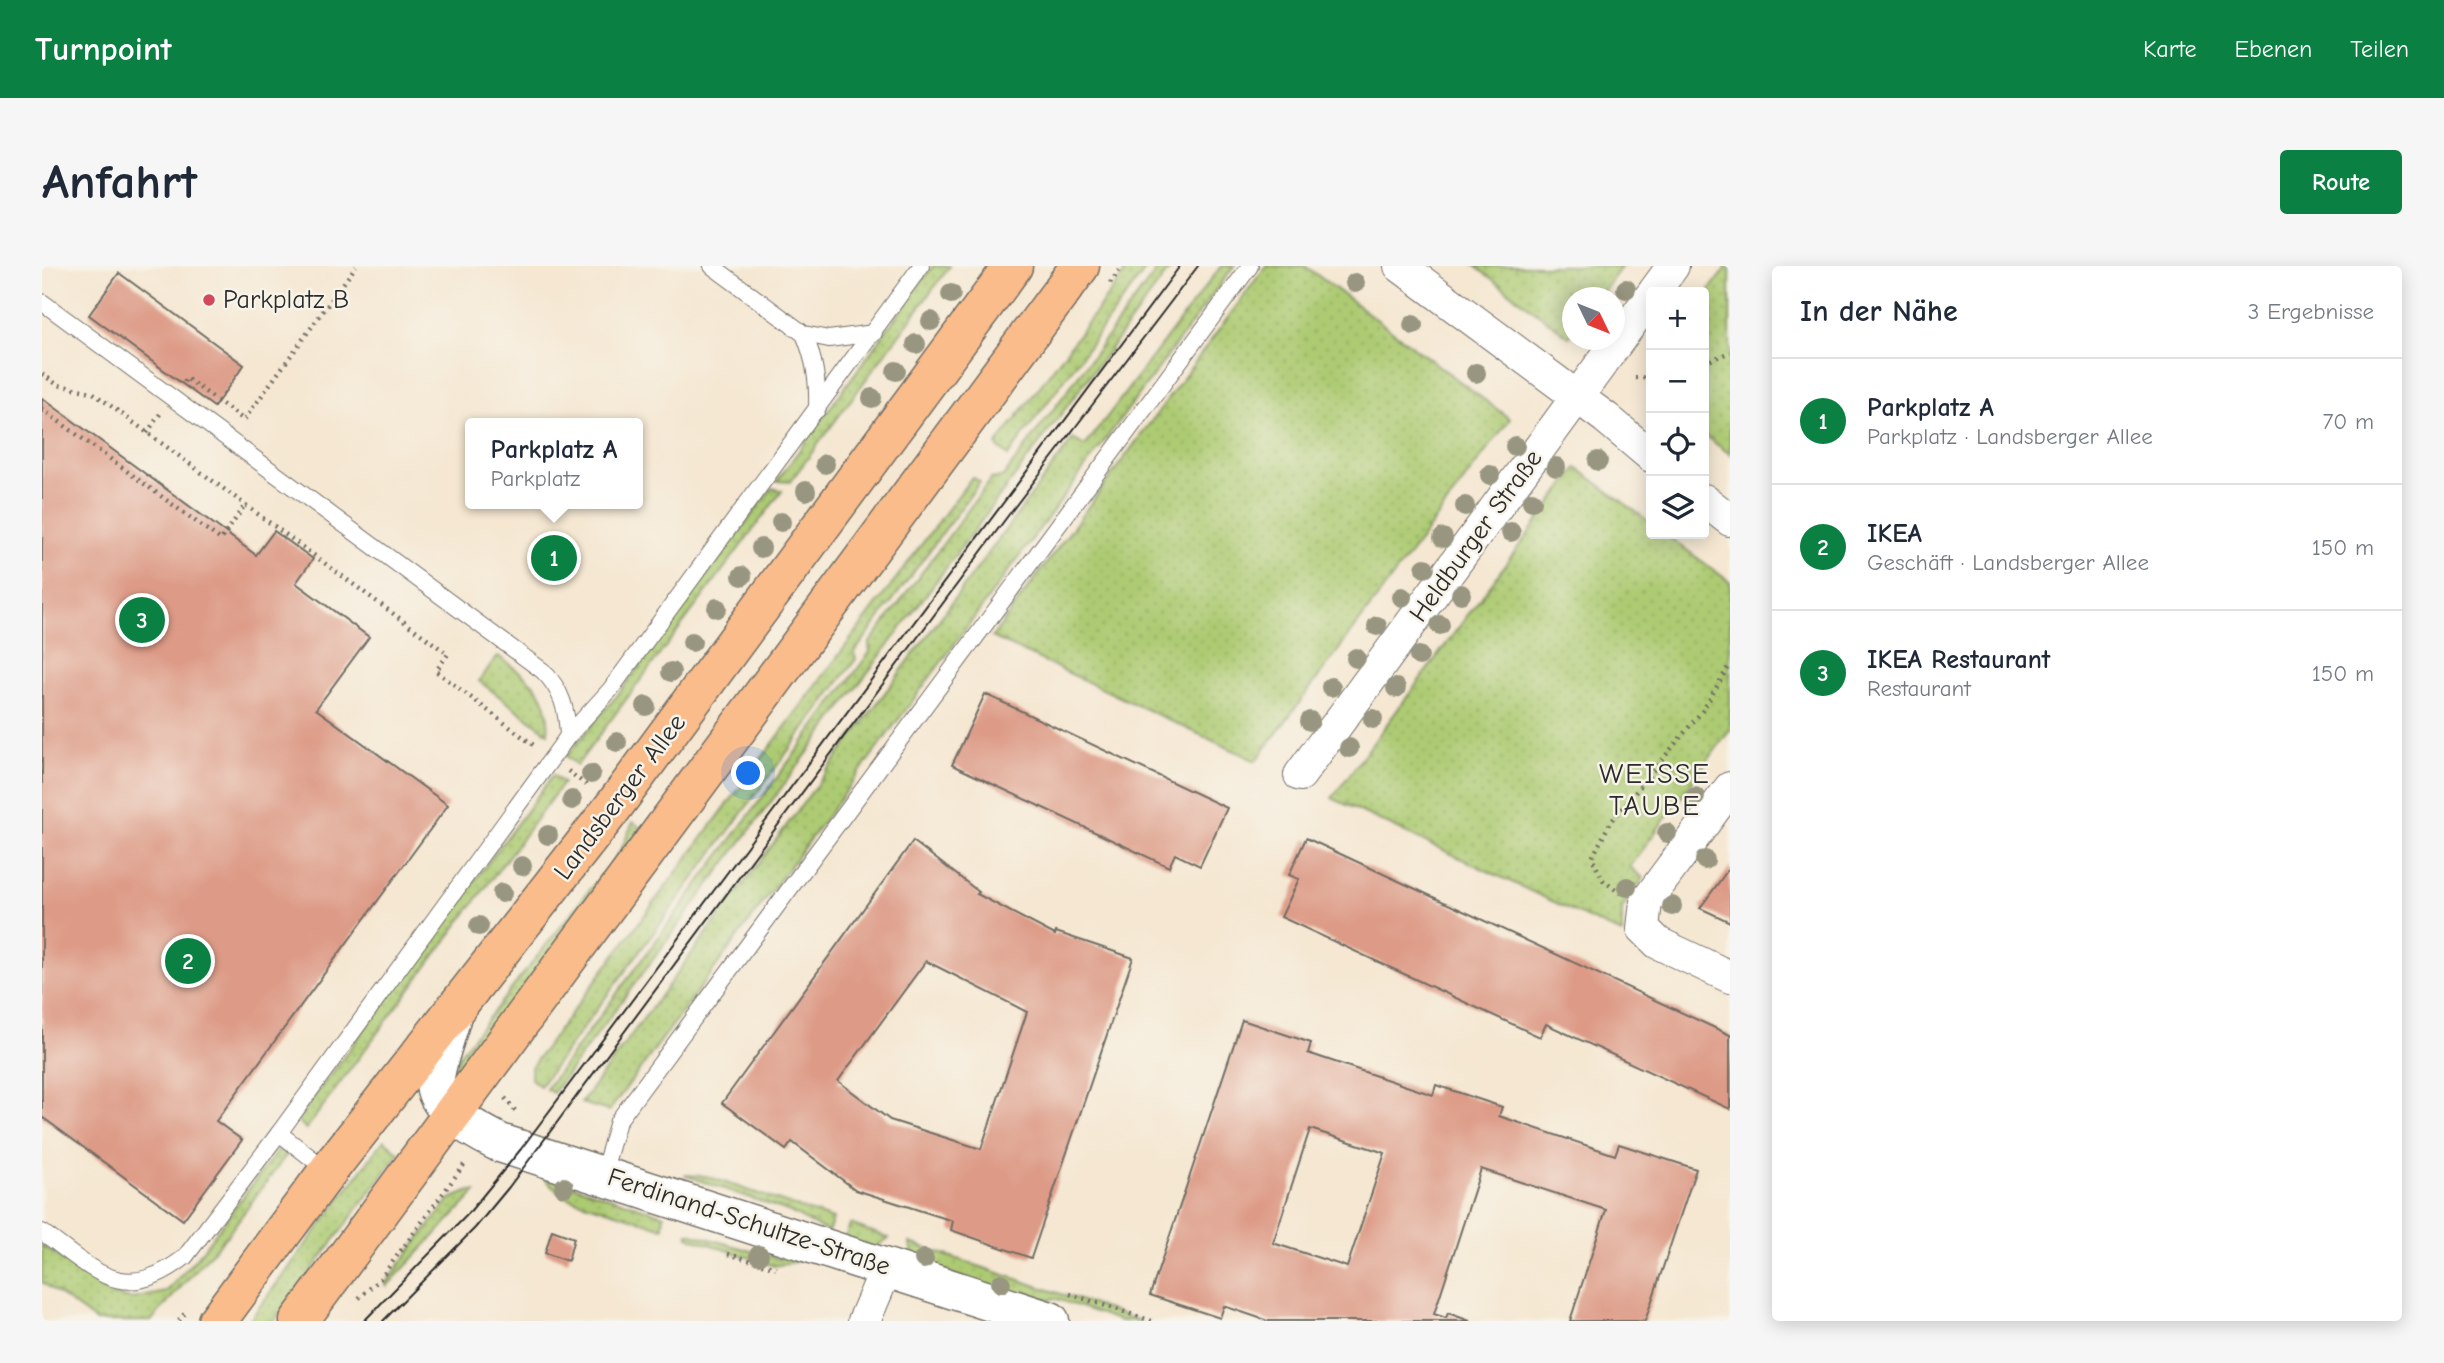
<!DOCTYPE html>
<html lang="de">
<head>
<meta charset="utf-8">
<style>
  body { margin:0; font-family:"Comic Neue",sans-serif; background:#f6f6f7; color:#1f2937 }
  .controls { position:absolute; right:21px; top:21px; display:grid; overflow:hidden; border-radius:7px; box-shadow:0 4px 18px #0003 }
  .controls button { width:63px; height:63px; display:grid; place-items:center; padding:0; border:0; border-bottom:2px solid #e0e1e3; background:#fff; color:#1f2937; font:35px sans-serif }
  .compass { position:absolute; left:1520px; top:21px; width:63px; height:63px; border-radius:50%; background:#fff; box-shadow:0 4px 18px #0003; rotate:133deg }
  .you { position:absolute; left:707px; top:508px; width:24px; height:24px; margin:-18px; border:5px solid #fff; border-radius:50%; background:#1a73e8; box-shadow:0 0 0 10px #1a73e833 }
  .badge { display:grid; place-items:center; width:46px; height:46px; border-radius:50%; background:#0b8043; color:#fff; font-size:23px; font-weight:700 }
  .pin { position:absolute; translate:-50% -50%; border:4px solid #fff; box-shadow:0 2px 7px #0006 }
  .popup { position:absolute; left:423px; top:152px; width:178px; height:91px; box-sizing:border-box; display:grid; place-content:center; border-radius:7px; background:#fff; filter:drop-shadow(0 2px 5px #0005); font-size:23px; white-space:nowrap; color:#747a83 }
  .popup b { font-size:26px; color:#1f2937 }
  .popup::after { content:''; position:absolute; left:50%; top:100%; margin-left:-14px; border:14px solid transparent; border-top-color:#fff }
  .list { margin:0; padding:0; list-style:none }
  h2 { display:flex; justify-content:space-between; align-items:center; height:91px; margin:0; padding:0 28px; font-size:30px }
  h2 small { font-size:23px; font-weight:400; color:#747a83 }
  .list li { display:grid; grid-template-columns:46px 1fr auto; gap:21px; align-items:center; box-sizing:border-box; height:126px; padding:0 28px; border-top:2px solid #e0e1e3 }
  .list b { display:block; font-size:26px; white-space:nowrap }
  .list p { margin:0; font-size:23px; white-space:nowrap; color:#747a83 }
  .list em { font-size:23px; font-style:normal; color:#747a83 }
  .icon { flex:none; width:38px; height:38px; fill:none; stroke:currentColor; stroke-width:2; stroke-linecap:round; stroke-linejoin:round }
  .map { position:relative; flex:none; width:1688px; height:1055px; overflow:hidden; border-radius:7px }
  header { display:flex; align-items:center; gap:42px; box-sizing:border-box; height:98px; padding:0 35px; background:#0b8043; color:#fff }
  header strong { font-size:33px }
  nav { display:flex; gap:38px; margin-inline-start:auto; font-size:24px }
  .intro { display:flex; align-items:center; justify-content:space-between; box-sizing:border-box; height:168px; padding:0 42px }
  h1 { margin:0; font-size:49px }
  .button { padding:18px 32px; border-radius:7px; background:#0b8043; color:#fff; font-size:24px; font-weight:700 }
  main { display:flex; gap:42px; padding:0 42px }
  aside { flex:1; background:#fff; border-radius:7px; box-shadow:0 4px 18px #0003 }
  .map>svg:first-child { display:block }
</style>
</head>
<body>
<header>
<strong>Turnpoint</strong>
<nav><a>Karte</a><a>Ebenen</a><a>Teilen</a></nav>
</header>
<div class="intro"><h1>Anfahrt</h1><a class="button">Route</a></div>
<main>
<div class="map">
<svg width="1688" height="1055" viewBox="0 0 1688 1055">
  <defs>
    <pattern id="grass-dots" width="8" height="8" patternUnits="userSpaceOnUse" patternTransform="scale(1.75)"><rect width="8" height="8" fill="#adcb73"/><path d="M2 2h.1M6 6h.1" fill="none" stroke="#95ae64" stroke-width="1.8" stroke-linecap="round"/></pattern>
  </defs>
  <rect width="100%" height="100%" fill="#f7f3e8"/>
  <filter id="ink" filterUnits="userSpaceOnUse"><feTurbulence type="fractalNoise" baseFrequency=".0143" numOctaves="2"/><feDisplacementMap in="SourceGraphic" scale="14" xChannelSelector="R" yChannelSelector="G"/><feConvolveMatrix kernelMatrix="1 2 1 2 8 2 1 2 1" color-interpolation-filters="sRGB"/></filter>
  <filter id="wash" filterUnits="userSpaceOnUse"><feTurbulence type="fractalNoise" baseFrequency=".00686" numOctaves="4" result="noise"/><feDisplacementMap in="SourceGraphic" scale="28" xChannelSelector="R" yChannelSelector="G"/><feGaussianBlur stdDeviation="1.57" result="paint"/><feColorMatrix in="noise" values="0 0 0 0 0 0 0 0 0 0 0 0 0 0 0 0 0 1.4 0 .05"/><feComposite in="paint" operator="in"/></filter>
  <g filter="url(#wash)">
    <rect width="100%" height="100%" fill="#f5e7d1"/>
    <g fill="url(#grass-dots)" stroke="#6c7b4f" stroke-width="2">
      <path d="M891,0H908L748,216L735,215Z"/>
      <path d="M1088,0H1106L966,190L954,179Z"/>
      <path d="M1118,0H1130L511,827L504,823L828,386L827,378L949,213L961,211Z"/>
      <path d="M1179,0H1192L567,845L539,837L1031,173L1043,180Z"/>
      <path d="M1224,0H1263L1468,153L1214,495L950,371Z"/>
      <path d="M1433,0H1580L1557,31L1531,32L1530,67L1527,71Z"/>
      <path d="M1685,0H1688V188L1662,169V32Z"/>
      <path d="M1535,202L1609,257V268H1623L1688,316V464L1588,601L1601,612L1580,643V668L1290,532Z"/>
      <path d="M930,211L938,216L812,387L814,393L498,820L489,813V801Z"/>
      <path d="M730,222L740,225L535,499L524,490L574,431Z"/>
      <path d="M456,390C488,414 509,423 506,467L437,415Z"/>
      <path d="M511,509L521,517L264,863L255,854Z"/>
      <path d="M591,556L599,562L412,814L409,804L418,788L579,584Z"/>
      <path d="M342,874L357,887L232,1055H207Z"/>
      <path d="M236,884L245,888L186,968L109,1055H54L0,1016V979L70,1029L90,1033L124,1026L156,990Z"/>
      <path d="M642,909L664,910L791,953L786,966L748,946Z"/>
      <path d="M503,910L622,949L621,962L521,930L503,913Z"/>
      <path d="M428,925L434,926L345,1020L343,1018L408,933Z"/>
      <path d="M808,958L847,972L832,982L803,972Z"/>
      <path d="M647,967L737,993L755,987L761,994L732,1000L646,971Z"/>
      <path d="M868,977L1099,1055H1079L1012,1032L999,1038L871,995Z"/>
    </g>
    <g id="blocks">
      <g fill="#dd9b87" fill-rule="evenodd">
        <path d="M77,7L202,99L172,141L47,49Z"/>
        <path d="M0,132L214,289L232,265L271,293L254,317L327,371L274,443L406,539L174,855L200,874L141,954L0,851Z"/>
        <path d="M943,428L1185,542L1158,600L1133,588L1127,601L910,499Z"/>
        <path d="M1264,572L1688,769V843L1504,758L1498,771L1239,651L1257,613L1247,609Z"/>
        <path d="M871,575L937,626L935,628L1013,669L1014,666L1091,692L989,992L909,964L911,955L814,924L750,876L744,884L680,837ZM884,695L985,746L939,883L848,854L796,815Z"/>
        <path d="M1688,601V656L1658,642Z"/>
        <path d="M1200,754L1269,777L1266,787L1391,829L1394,819L1460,841L1457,850L1573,889L1577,878L1654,903L1603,1055H1528L1564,944L1439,903L1392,1048L1404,1052L1406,1047L1428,1055H1226L1182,1040L1178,1052L1108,1029ZM1268,863L1343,887L1305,1001L1231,977Z"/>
        <path d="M510,964L532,972L526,995L503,987Z"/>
      </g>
    </g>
  </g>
  <g filter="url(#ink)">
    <use href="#blocks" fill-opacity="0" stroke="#726d65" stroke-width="2"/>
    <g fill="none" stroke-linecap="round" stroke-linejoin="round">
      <defs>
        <g id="service">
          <path d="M670,0L762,68L787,73L832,67"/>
          <path d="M0,36L501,405C520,424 525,444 526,470"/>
          <path d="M762,68C773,94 776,116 775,144"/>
          <path d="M286,905L237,867L526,470L568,424L879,0"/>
          <path d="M561,908L576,855L1208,0"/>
          <path d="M0,966C53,1004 81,1040 143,991L237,867"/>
        </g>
        <g id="minor">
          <path d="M1358,0L1564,152L1609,190"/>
          <path d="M1612,26L1631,0"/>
          <path d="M1662,234L1688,254"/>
          <path d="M1258,509L1609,30"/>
          <path d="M1688,522L1604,636L1601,662L1616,677L1688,711"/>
          <path d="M822,1055L845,1001"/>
        </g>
        <path id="tertiary" d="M410,749C405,769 396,790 393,811C389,843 435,865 458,877L1008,1055"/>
        <g id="primary">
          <path d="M175,1055L286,905L572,540L971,0"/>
          <path d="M257,1055L1038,0"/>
        </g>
      </defs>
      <use href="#service" stroke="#726d65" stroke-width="18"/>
      <use href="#minor" stroke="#726d65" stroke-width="34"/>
      <use href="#tertiary" stroke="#726d65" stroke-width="41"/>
      <use href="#primary" stroke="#726d65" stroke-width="41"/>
      <g stroke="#726d65" stroke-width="4.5" stroke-dasharray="2 5" stroke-linecap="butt">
        <path d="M1068,17L1081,0"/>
        <path d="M1662,97L1688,86"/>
        <path d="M0,108L16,119L50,126L406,388L394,405L494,481"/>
        <path d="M1593,112L1609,111"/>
        <path d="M142,116L144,112L202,154L314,0"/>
        <path d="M0,143L179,274L203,239"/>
        <path d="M105,167L118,148"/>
        <path d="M526,505L547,521"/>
        <path d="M1579,628L1561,614L1550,592L1568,557L1661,444L1688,398"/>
        <path d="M463,832L475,847"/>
        <path d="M686,988L734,1002"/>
        <path d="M1028,1028L1110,1055"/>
        <path d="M317,1032L338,1013L424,896"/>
        <path d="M137,1055L143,1047"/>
      </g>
      <use href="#service" stroke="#fff" stroke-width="16"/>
      <use href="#minor" stroke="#fff" stroke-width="32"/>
      <use href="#tertiary" stroke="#fff" stroke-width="38"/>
      <use href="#primary" stroke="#fabc8b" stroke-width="38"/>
      <g stroke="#2b2b2b" stroke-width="2">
        <path d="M322,1055L426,948L479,883L1138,0"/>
        <path d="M341,1055L433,962L467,921L968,247L1156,0"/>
      </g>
    </g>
    <g fill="#989680">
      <circle cx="1313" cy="17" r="10"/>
      <circle cx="1584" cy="23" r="10"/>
      <circle cx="909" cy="28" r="10"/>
      <circle cx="889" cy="55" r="10"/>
      <circle cx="1371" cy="59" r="10"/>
      <circle cx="874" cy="78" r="10"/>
      <circle cx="854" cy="105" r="10"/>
      <circle cx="1434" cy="107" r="10"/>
      <circle cx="830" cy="132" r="10"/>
      <circle cx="1473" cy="180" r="10"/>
      <circle cx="1556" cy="195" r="10"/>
      <circle cx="783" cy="198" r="10"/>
      <circle cx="1514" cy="201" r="10"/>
      <circle cx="1448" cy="209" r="10"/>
      <circle cx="764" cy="225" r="10"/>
      <circle cx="1490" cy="235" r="10"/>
      <circle cx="1423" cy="240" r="10"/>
      <circle cx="739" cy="256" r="10"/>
      <circle cx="1469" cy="266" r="10"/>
      <circle cx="1401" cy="272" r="10"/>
      <circle cx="719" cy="282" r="10"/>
      <circle cx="1383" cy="302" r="10"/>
      <circle cx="700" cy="310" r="10"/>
      <circle cx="1419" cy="328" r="10"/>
      <circle cx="1360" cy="331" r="10"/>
      <circle cx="675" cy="342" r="10"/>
      <circle cx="1398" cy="359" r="10"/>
      <circle cx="1335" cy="360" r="10"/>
      <circle cx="650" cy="376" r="10"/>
      <circle cx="1377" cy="390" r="10"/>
      <circle cx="1314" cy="392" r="10"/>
      <circle cx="629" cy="406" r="10"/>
      <circle cx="1289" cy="421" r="10"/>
      <circle cx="1354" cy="422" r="10"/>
      <circle cx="604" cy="440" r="10"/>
      <circle cx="1331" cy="453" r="10"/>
      <circle cx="1268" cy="455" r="10"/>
      <circle cx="575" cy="476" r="10"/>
      <circle cx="1307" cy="482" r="10"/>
      <circle cx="549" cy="508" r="10"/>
      <circle cx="1653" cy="531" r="10"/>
      <circle cx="530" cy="534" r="10"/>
      <circle cx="1625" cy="567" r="10"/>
      <circle cx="506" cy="569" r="10"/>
      <circle cx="1663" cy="594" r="10"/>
      <circle cx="480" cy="600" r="10"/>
      <circle cx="1585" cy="621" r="10"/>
      <circle cx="460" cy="627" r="10"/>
      <circle cx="1630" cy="640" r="10"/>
      <circle cx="437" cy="660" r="10"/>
      <circle cx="522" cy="921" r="10"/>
      <circle cx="717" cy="989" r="10"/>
      <circle cx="882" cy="993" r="10"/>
      <circle cx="959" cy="1017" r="10"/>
    </g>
  </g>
  <circle fill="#d1495b" stroke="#f7f3e8" stroke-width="2.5" cx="167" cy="34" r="7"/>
  <g text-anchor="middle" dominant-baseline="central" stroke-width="5" stroke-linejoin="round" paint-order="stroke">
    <g font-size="26" fill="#2b2b2b" stroke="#f7f3e8" text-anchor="start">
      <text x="181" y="34">Parkplatz B</text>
    </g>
    <g font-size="26" fill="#2b2b2b" stroke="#f7f3e8">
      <text transform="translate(1434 270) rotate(-54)">Heldburger Straße</text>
      <text transform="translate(578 531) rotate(-53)">Landsberger Allee</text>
      <text transform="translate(707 956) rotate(18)">Ferdinand-Schultze-Straße</text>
    </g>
    <g font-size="28" letter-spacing="2" fill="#2b2b2b" stroke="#f7f3e8">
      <text x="1613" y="508">WEISSE<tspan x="1613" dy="32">TAUBE</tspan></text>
    </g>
  </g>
</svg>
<div class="controls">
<button>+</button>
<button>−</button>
<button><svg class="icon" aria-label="locate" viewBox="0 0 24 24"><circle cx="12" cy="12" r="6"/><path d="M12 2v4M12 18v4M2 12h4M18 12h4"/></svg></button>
<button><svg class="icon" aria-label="layers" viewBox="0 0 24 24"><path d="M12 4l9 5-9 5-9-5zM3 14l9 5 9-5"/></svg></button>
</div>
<svg class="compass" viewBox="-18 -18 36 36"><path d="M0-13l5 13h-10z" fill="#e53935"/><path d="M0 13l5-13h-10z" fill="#747a83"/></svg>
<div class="you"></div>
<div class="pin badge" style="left:512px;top:292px">1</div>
<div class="popup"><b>Parkplatz A</b>Parkplatz</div>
<div class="pin badge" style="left:146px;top:695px">2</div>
<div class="pin badge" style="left:100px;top:354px">3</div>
</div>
<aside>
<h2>In der Nähe<small>3 Ergebnisse</small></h2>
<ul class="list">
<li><span class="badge">1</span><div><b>Parkplatz A</b><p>Parkplatz · Landsberger Allee</p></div><em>70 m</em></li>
<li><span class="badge">2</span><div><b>IKEA</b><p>Geschäft · Landsberger Allee</p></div><em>150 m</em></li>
<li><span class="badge">3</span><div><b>IKEA Restaurant</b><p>Restaurant</p></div><em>150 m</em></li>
</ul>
</aside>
</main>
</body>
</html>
